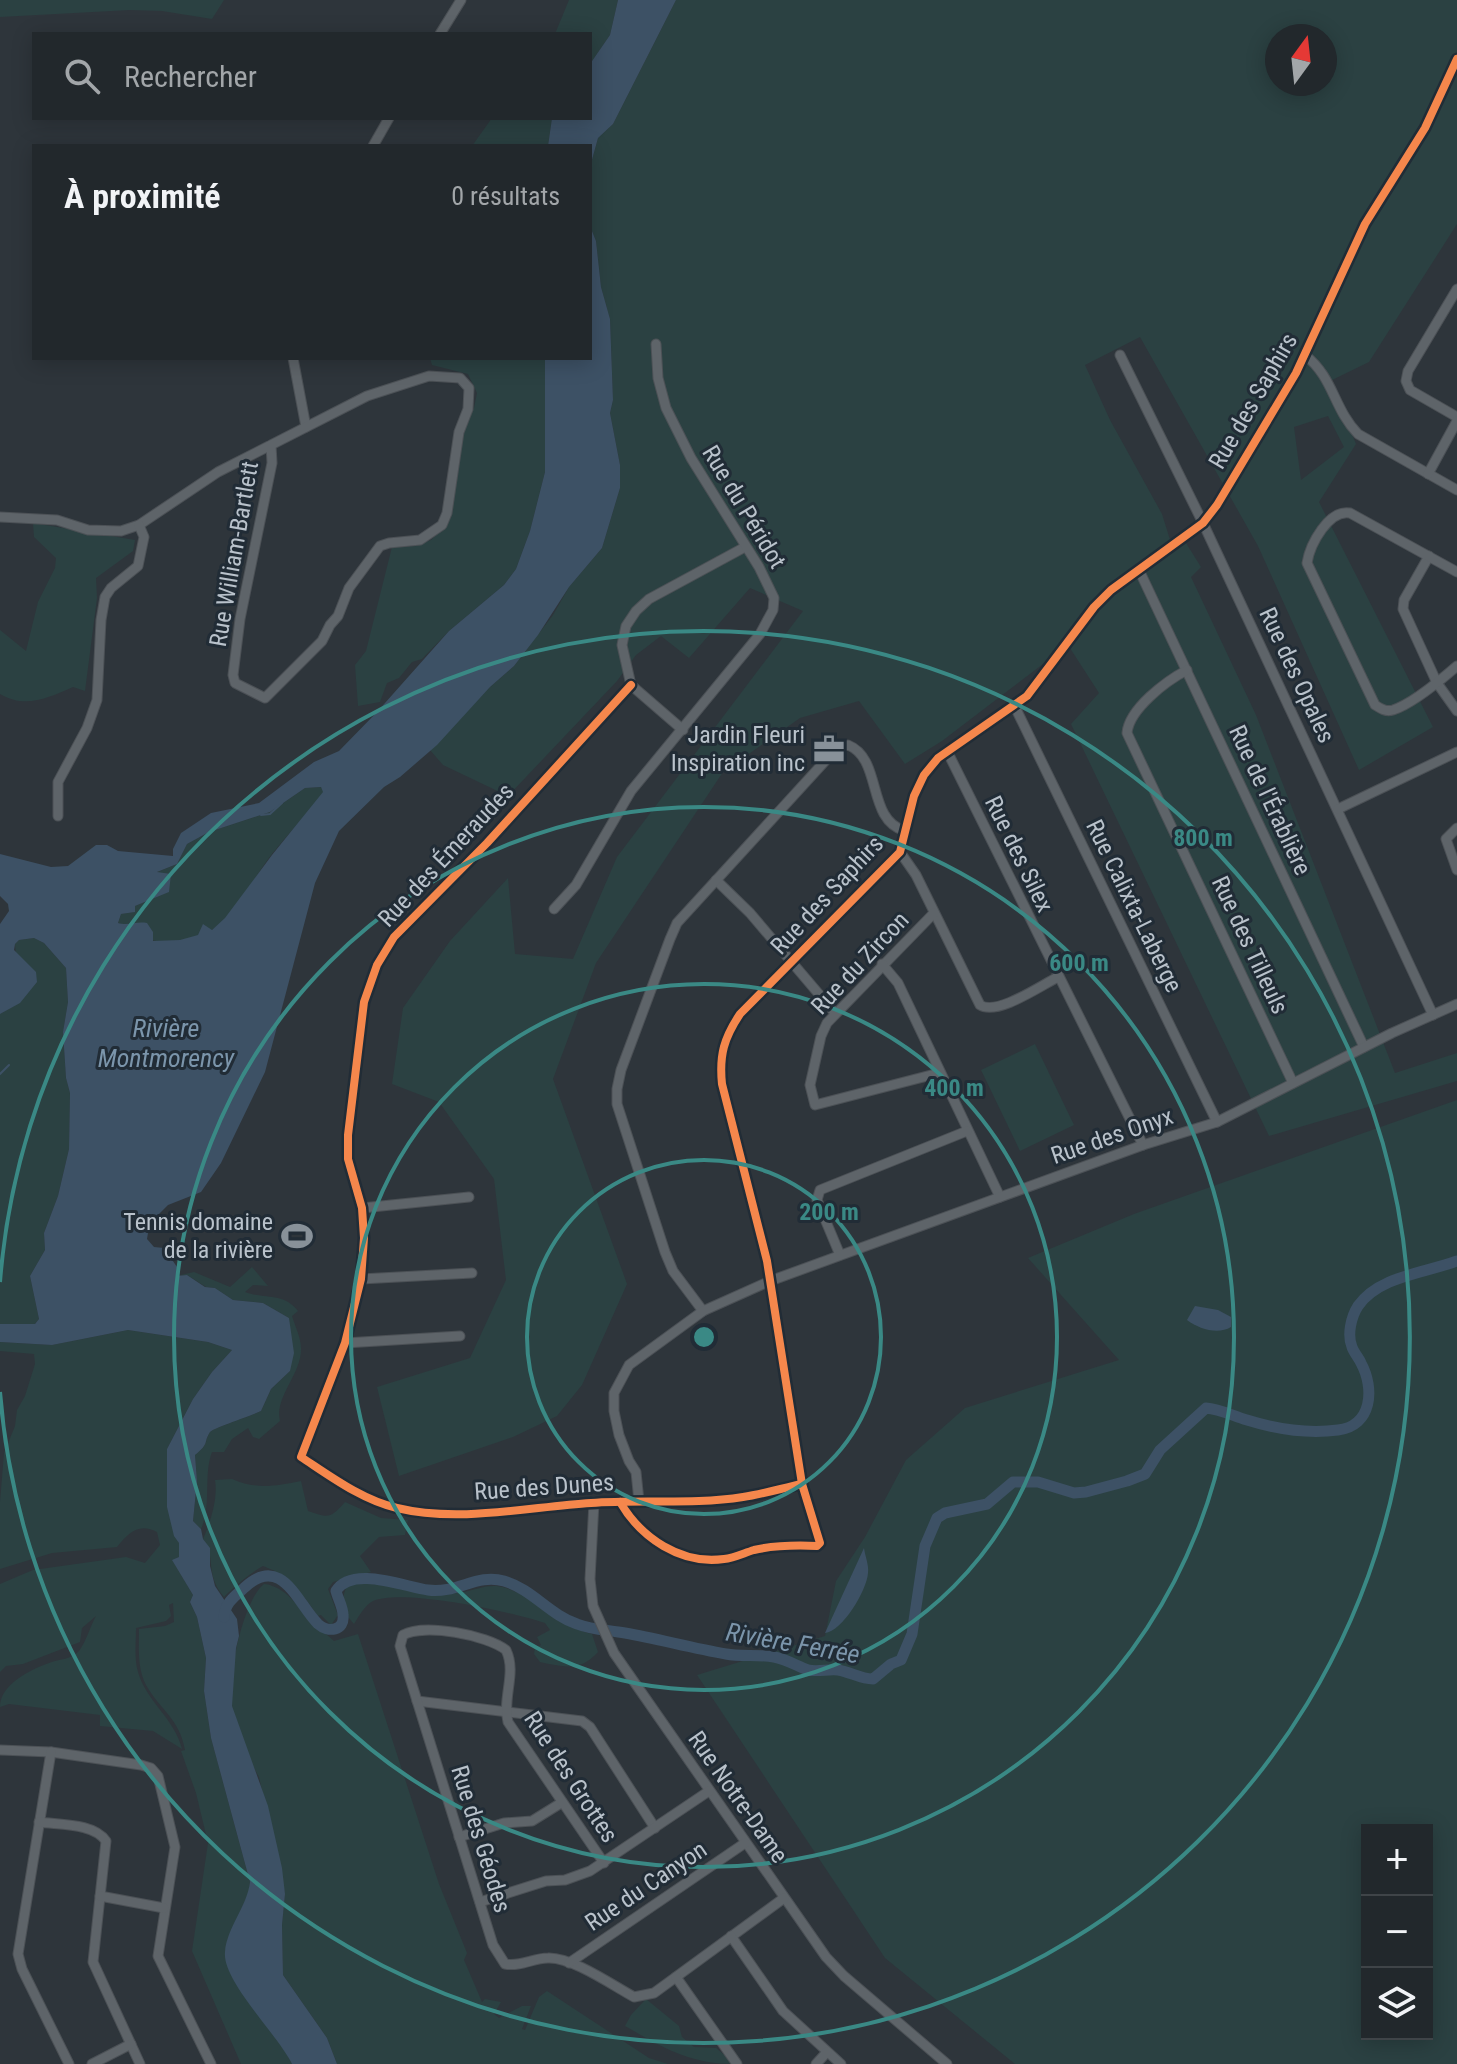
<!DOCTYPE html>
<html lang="fr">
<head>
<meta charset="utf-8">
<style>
  body { margin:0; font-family:"Roboto Condensed",sans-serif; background:#2a3034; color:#f1f3f6 }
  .controls { position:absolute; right:24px; bottom:24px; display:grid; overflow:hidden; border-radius:0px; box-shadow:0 4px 20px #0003 }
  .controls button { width:72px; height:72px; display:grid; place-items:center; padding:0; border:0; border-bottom:2px solid #3f4448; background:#22282c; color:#f1f3f6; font:40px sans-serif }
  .compass { position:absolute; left:1265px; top:24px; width:72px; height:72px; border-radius:50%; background:#22282c; box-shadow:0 4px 20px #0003; rotate:15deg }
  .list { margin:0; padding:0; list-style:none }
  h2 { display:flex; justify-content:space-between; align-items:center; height:104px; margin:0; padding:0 32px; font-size:34px }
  h2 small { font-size:26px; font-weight:400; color:#a2a6a9 }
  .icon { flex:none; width:44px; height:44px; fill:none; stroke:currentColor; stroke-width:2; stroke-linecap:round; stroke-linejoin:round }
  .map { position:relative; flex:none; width:1457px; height:2064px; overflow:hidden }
  .search { position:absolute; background:#22282c; box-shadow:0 4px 20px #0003; left:32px; top:32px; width:560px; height:88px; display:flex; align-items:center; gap:20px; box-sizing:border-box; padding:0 28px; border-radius:0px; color:#a2a6a9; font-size:30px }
  .panel { position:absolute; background:#22282c; box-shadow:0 4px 20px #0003; left:32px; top:144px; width:560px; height:216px; border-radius:0px }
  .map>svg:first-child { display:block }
</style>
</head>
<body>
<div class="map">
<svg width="1457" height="2064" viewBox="0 0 1457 2064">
  <rect width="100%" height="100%" fill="#2e353b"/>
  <g fill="#2b4142" fill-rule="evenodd">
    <path d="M0,0H224L212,19L162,11L130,10L0,17Z"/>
    <path d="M569,0H618L610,35L590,64V34H555Z"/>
    <path d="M676,0H1457V224L1369,362L1330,381L1356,444L1319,502L1433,727L1359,770L1258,546L1140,337L1085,365L1110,420L1162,514L1172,546L1186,543L1201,567L1191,577L1256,715L1395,1073L1457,1053V1081L1269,1136L1071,724L1099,693L1068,645L942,741L905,764L859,701L800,718L723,772L596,963L553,1079L627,1284L582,1385L557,1416L513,1437L399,1476L377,1387L470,1358L506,1280L494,1179L439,1102L392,1084L403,1008L450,941L508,878L515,954L573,959L617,857L803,611L750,588L689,658L661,636L636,655L617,681L508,796L443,765L430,750L490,687L514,666L553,615L569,587L602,548L620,488V465L610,413L613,400L610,319L601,287L596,241L590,226V167L598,138L613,124ZM1277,36H1325V84H1277ZM1328,416L1344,447L1301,480L1294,427Z"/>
    <path d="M492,118H552L548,146H472Z"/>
    <path d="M430,358H545V472L530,531L516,569L504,585L449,631L422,659L412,662L399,678L387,683L380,702L358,706L355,665L366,651L392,547L414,546L431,540L448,523L463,430L474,408L477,393L468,374L432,365Z"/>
    <path d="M33,523L135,540L133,551L96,578L97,598L85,691L73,687C48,698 25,709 0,694V630L26,651L38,602L55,568L56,558L34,537Z"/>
    <path d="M321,787L324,792C307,814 289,833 272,854C255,875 234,919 210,931C195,939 172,943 156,941C143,940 131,926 118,923L121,914L134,912L135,906L168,892L155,873L177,864L187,844L209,832L270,812L305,788Z"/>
    <path d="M34,938L44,943L66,968L68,1002L63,1032L66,1078L70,1093L69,1149L58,1196L44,1233L45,1250L30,1276L39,1319L35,1324H0V1014L20,1002L15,944L19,940Z"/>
    <path d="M1035,1044L1074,1125L1020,1151L981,1070Z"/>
    <path d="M1457,1100V2064H1015L885,1958L697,1675L825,1636L836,1581L865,1537L906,1460L965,1408L1119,1360L1028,1258L1134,1214ZM1367,1830H1427V2034H1367Z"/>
    <path d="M252,1267L268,1286L253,1285L245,1292C267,1300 283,1292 298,1311L292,1316C295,1326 301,1338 301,1348C302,1374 274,1397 280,1421L259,1439L253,1437L248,1428L232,1439L224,1452H212C203,1476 212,1504 201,1529L193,1521L197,1481L195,1455C210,1443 203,1443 210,1432C213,1428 253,1415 261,1411L271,1389L290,1371L289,1318L263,1303L233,1300L215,1288L206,1287L187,1275L176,1276L194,1272L230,1287Z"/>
    <path d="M128,1330L208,1342L232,1350L212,1372L193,1399L167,1449L179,1543V1557L173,1561L193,1595L190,1602L197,1617L206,1658L204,1691L211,1738L250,1882L249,1892L227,1941L292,2064H241L192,1951L208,1843L196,1793L181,1751L185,1750C179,1718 161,1711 146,1685C137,1668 139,1647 139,1629L165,1626L174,1622L173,1603L169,1605L171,1616L166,1621L136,1628C136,1642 134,1659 138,1672C146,1701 175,1719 182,1749L153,1731L100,1726V1715L9,1704L0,1707C0,1685 29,1670 49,1663C58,1659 71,1660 79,1651C86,1642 90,1627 96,1616L82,1628L80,1642L23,1664L6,1666L0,1672V1584L33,1570L126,1557L145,1563L160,1545L157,1532C139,1522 128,1533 117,1547L52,1553L0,1569V1502L4,1453L15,1426L17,1410L25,1396L35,1364L34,1354L0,1351V1342L52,1345Z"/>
    <path d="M232,1479C257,1490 275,1486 301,1481L308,1511C329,1518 330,1519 345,1502L381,1518L408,1520L405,1535L379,1537L360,1556L371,1572L333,1582L328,1589L338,1615L331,1625L321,1615L318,1616L304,1597L278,1582L275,1571L263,1566C250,1573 235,1586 224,1597C204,1573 217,1558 203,1539C211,1521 218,1498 215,1480Z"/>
    <path d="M360,1583C395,1584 429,1598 464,1592C480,1589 489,1583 506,1588C538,1598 560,1627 592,1634L598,1652C580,1672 564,1667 540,1662L534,1654L535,1648L541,1645L537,1637L550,1630L545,1623C512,1612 403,1588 373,1601C365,1605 359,1616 354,1624C343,1613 340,1600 347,1586Z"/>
    <path d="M264,1584C286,1586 300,1609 314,1624C320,1630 328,1635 334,1641L358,1634L439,1884L467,1953L464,1960L482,2002L485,1999L501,2002L494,2014L499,2018L522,2006H531L522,2029L525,2030L539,1997L547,1991L649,2058L668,2064H337L327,2038L283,1975L282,1925L285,1894L259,1777C247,1757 237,1730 232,1707C226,1681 243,1600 264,1584Z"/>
    <path d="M646,1999L679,2026L682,2037L694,2047L716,2048L735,2064C689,2064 664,2048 625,2026L631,2015Z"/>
  </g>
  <g fill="#3d5165" fill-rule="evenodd">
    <path d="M618,0H676L613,124L598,138L590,167V146H548L552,118H590V64L610,35Z"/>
    <path d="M590,226L596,241L601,287L610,319L613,400L610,413L620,465V488L602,548L569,587L538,635L514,666L490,687L437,745L400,777L384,787L339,831L315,883L265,1072L221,1163L201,1192L168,1205L151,1222L138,1229L148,1233L147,1239L154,1247L164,1248L177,1267L176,1276L187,1275L205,1287L215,1288L233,1300L263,1303L289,1318L294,1353L290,1371L271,1389L261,1411C253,1415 213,1428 210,1432C203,1443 210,1443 195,1455L197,1481L193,1521L201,1529L203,1539L210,1548V1566L215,1586L237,1619L239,1636L236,1648L232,1706L268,1806L282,1868L285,1894L282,1925L283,1975L327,2038L337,2064H292C278,2035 222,1981 225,1952C227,1927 247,1907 250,1882L211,1738L204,1691L206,1658L197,1617L190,1602L193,1595L172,1560L179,1557V1543L174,1536L167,1507V1449L193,1399L212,1372L232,1350L208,1342L128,1330L52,1345L0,1342V1324H35L39,1319L30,1276L45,1250L44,1233L58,1196L69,1149L70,1093L66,1078L63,1032L68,1002L66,968L44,943L34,938L19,940L15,944L14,950L36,972L37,982L20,1003L0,1014V924L9,911L8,904L0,896V854L51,867L68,866L96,845H107L118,851L173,856V849L181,833L211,813L259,803L314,762L339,751L377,712L449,631L504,585L516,569L530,531L545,472V358H590ZM321,787L323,792L272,855L225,918L212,930L203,924L198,935L180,940L153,941V932L147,923C136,921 129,926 118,923L121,914L135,912V906L169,892L171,874L157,872L177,864L187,844L209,832L270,812L305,788Z"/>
    <path d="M1195,1306L1218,1310L1231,1317V1327C1218,1335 1199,1329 1187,1320Z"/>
    <path d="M864,1548C865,1556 869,1565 868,1573C867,1590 842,1632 825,1633Z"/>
  </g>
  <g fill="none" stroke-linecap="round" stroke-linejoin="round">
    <g stroke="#3d5165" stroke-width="2">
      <path d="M261,815L270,814L282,803"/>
      <path d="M0,1074L9,1065"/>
    </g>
    <path stroke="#3d5165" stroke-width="11" d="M224,1617C225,1603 234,1597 244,1588C282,1552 298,1605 318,1624C328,1633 345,1631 343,1615C343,1607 338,1599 336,1591C352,1565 405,1587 428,1590C457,1594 477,1573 504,1581C532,1589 550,1615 577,1624C592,1630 608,1630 625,1633C659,1639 691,1648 726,1654C741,1657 758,1654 774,1657C786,1659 797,1666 808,1670C818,1672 828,1669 838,1670C851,1672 860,1679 873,1679L891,1664L901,1660L912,1634L925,1546L937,1518L945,1513L987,1504L1013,1482H1038L1074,1493L1086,1492L1127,1481L1145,1474L1160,1450L1206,1408C1220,1409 1233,1416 1247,1420C1276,1429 1308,1434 1338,1430C1372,1426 1375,1389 1361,1363C1359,1358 1354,1353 1352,1347C1347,1335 1351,1317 1358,1306C1379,1276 1425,1273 1457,1261"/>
    <defs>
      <g id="minor">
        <path d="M440,34L461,0"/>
        <path d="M373,146L389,118"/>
        <path d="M1457,289L1408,371L1406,381L1410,390L1457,417"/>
        <path d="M1120,355L1203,523L1433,1015"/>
        <path d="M1305,355C1334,378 1333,408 1358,434L1457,490"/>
        <path d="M293,358L306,427"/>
        <path d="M1428,474L1457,421"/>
        <path d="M0,517L57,520L88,530L121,531L139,525L218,472L367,396L429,376L460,378L469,388L468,409L459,432L447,513L442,525L420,540L389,543L380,546L349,588L338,616L330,625L322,641L265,698L235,683L233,675L240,619L272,463L271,445"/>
        <path d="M1429,556L1404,600L1403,609L1437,683L1457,711"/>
        <path d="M1139,570L1364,1047"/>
        <path d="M1457,572L1350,513C1329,509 1310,544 1307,563L1375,705C1381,709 1386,712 1393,710C1412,704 1442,679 1457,666"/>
        <path d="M1187,670C1166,681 1129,709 1127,733L1293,1083"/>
        <path d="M631,685L487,843L394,937L377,965L364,1002L348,1135V1159L362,1208L364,1238L361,1279L345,1343L301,1457C330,1476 362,1500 397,1508C459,1523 528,1507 591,1503C641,1499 693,1505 743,1497C763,1494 783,1488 802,1484"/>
        <path d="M1015,707L1217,1122"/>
        <path d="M683,730L631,685L622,645L626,626L636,611L649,599L745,547"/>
        <path d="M947,751L1143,1145"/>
        <path d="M1338,809L1457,752"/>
        <path d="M58,816V782L87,728L97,700L101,620L105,597L111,588L138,566L144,537L139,525"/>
        <path d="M1457,828L1446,839L1457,870"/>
        <path d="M900,852L916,875L980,1005C997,1016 1040,986 1058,977"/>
        <path d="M716,880L750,913L835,1013"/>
        <path d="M554,909L576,885L631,791L760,634L773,610L774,598L759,567L691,458L666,408L658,378L656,344"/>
        <path d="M934,913L827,1023L821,1036L810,1085L815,1105L939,1073"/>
        <path d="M882,964L898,983L1000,1197"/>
        <path d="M362,1208L469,1197"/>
        <path d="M840,1255L817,1200L820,1190L967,1131"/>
        <path d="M361,1279L472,1273"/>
        <path d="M703,1311L673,1271L665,1252L617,1104V1089L621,1070L670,939L677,923L837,748L848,745C883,759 866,820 905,831"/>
        <path d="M345,1343L460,1336"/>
        <path d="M639,1501L636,1472L629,1461L619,1435L614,1411V1393L629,1365L703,1311L770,1281L1143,1145L1217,1122L1392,1033L1457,1004"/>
        <path d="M594,1502L590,1579L593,1606L614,1653L826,1957L844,1976L947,2064"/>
        <path d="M620,1502C641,1538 681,1565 724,1559C734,1558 744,1553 754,1550C776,1545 795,1545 817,1546L820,1543L802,1484L767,1261L722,1084C719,1055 724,1038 740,1014L900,852L914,796L924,775L938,758L1027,696L1094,607L1111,590L1203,523L1217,505L1296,373L1365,224L1425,128L1457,59"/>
        <path d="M417,1701L582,1721L590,1727L655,1828"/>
        <path d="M0,1750L51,1752L141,1765L151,1768L158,1776L175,1847L158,1956L211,2064"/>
        <path d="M51,1752L18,1954L22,1969L69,2064"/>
        <path d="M39,1822C60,1825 94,1823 106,1841L93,1962L140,2064"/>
        <path d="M459,1837L504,1823L532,1821L561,1803"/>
        <path d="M604,1863L508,1722C502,1697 517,1673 506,1650C487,1635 424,1623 403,1635L400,1646L493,1945L505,1964C521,1967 533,1958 548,1958C572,1957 612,1985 634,1997L654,1993L784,1898"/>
        <path d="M100,1896L164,1908"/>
        <path d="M480,1902L546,1881L565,1880L590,1871L709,1791"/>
        <path d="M731,1936L783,2011L841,2064"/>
        <path d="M569,1963L745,1843"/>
        <path d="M676,1977L737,2064"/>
        <path d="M92,2064L131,2044"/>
        <path d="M816,2064L827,2052"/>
      </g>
    </defs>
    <use href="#minor" stroke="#4c5156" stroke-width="11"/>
    <use href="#minor" stroke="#5e6469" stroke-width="9"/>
    <defs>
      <g id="cycleway">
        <path d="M631,685L487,843L394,937L377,965L364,1002L348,1135V1159L362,1208L364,1238L361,1279L345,1343L301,1457C330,1476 362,1500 397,1508C459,1523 528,1507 591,1503C641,1499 693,1505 743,1497C763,1494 783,1488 802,1484"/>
        <path d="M620,1502C641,1538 681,1565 724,1559C734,1558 744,1553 754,1550C776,1545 795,1545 817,1546L820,1543L802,1484L767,1261L722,1084C719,1055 724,1038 740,1014L900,852L914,796L924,775L938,758L1027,696L1094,607L1111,590L1203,523L1217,505L1296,373L1365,224L1425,128L1457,59"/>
      </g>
    </defs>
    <use href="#cycleway" stroke="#212c36" stroke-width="13"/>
    <use href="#cycleway" stroke="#f5874c" stroke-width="8"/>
  </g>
  <g fill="none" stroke="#3a8985" stroke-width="4">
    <circle cx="704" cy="1337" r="177"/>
    <circle cx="704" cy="1337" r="353"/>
    <circle cx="704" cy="1337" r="530"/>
    <path d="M0 1282A706 706 0 1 1 0 1392"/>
  </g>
  <defs>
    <symbol id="office-bare" viewBox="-9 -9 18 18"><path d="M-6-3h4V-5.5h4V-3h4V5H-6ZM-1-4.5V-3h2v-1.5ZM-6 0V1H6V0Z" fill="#889199" stroke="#212c36" stroke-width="2.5" paint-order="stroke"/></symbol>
    <symbol id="stadium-bare" viewBox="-9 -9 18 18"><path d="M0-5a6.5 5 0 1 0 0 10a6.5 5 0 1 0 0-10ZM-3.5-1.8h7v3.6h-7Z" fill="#889199" stroke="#212c36" stroke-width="2.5" paint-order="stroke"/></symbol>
  </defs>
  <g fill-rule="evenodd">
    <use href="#office-bare" x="807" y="727" width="44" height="44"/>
    <use href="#stadium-bare" x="275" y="1214" width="44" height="44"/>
  </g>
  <g text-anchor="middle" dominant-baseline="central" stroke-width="6" stroke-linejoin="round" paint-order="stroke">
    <g font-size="24" fill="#b9c2cb" stroke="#212c36">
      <text transform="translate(1253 401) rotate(-60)">Rue des Saphirs</text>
      <text transform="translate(744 507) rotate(59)">Rue du Péridot</text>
      <text transform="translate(234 554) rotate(-80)">Rue William-Bartlett</text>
      <text transform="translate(1297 675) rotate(65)">Rue des Opales</text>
      <text transform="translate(1270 800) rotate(65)">Rue de l'Érablière</text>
      <text transform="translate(1019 854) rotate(64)">Rue des Silex</text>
      <text transform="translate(446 855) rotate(-47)">Rue des Émeraudes</text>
      <text transform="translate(827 895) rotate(-47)">Rue des Saphirs</text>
      <text transform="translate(1134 906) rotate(64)">Rue Calixta-Laberge</text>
      <text transform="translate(1250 945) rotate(65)">Rue des Tilleuls</text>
      <text transform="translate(860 963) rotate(-47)">Rue du Zircon</text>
      <text transform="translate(1112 1136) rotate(-19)">Rue des Onyx</text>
      <text transform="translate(544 1487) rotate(-4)">Rue des Dunes</text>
      <text transform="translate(571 1777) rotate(57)">Rue des Grottes</text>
      <text transform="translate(738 1797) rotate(55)">Rue Notre-Dame</text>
      <text transform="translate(481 1839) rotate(73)">Rue des Géodes</text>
      <text transform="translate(646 1886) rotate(-34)">Rue du Canyon</text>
    </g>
    <g font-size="24" fill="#b9c2cb" stroke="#212c36" text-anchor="end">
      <text x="805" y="735">Jardin Fleuri<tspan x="805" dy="28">Inspiration inc</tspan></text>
      <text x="273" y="1222">Tennis domaine<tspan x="273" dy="28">de la rivière</tspan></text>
    </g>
    <g font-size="26" font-style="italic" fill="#7b95ab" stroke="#212c36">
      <text x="166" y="1028">Rivière<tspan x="166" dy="30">Montmorency</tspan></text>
      <text transform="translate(793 1643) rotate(10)">Rivière Ferrée</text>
    </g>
  </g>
  <circle cx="704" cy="1337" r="12" fill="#3a8985" stroke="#212c36" stroke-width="4"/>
  <g font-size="24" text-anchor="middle" font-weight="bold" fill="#3a8985" stroke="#212c36" stroke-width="6" stroke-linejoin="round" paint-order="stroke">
    <text x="1203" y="846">800 m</text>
    <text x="1079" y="971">600 m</text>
    <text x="954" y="1096">400 m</text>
    <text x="829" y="1220">200 m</text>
  </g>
</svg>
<div class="controls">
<button>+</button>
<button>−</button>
<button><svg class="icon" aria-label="layers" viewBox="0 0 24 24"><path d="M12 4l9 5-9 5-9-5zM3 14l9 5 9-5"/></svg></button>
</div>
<svg class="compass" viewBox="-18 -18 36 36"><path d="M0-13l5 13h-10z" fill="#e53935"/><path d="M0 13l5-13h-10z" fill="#a2a6a9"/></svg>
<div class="search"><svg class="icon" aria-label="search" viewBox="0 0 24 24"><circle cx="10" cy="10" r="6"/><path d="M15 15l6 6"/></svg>Rechercher</div>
<section class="panel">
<h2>À proximité<small>0 résultats</small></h2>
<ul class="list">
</ul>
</section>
</div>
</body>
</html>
